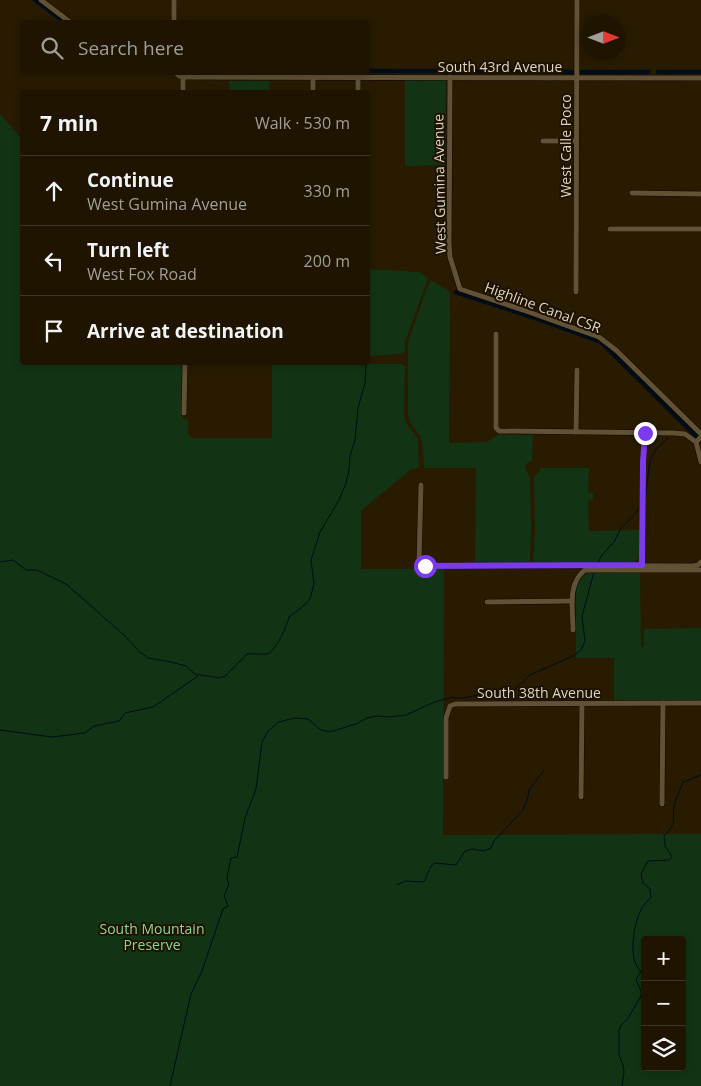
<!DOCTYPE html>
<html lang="en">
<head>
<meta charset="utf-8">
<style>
  body { margin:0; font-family:"Open Sans",sans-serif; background:#261d0a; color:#f1f3f6 }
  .controls { position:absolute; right:15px; bottom:15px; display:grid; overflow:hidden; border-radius:5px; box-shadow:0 2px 8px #0003 }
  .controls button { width:45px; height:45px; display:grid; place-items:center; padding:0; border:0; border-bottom:1px solid #3c3322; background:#1e1400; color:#f1f3f6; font:25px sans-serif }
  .compass { position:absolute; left:581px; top:15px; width:45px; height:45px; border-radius:50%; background:#1e1400; box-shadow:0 2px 8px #0003; rotate:90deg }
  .stop { position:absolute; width:15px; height:15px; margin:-11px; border:4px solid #7c3aed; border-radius:50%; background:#fff }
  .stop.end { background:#7c3aed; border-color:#fff; box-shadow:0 1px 5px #0008 }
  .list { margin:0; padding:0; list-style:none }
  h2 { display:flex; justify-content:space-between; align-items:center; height:65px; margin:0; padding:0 20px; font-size:21px }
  h2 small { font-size:16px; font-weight:400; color:#a19e99 }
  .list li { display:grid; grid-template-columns:32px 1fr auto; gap:15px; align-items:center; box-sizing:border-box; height:70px; padding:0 20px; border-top:1px solid #3c3322 }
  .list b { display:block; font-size:19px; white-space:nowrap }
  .list p { margin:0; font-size:16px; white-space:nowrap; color:#a19e99 }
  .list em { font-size:16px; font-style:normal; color:#a19e99 }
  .icon { flex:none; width:28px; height:28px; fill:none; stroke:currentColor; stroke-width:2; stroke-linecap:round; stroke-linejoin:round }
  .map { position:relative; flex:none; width:701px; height:1086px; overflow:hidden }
  .search { position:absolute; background:#1e1400; box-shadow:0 2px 8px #0003; left:20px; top:20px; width:350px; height:55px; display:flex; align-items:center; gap:12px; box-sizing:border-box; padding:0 18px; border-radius:5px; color:#a19e99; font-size:19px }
  .panel { position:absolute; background:#1e1400; box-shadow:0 2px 8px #0003; left:20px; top:90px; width:350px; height:275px; border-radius:5px }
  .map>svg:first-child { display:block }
</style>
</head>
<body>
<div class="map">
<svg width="701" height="1086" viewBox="0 0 701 1086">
  <rect width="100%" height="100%" fill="#281b00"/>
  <g fill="#123415" fill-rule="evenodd">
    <path d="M405,79L446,80L445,165L405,166Z"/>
    <path d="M229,81H270L269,92H230Z"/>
    <path d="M0,114L22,139V362L184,363L182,418L188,420V434L192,438H272V363L402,364L405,366L404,414L407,424L418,439L419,468L411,469L361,511V569H444L443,835L701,834V1086H0ZM645,940H682V1067H645Z"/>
    <path d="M368,269L419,272L428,278L405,342V351L402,354L368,356Z"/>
    <path d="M431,280L450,292L449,443L487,442L498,435H533L532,460L526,464L525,468L530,477L531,527L530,564L475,565L476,468H424C423,458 424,445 420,436C415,427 410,426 408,415V343L426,290Z"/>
    <path d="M540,468H589L588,493H593V500L588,501L589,531L641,530V555L634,563L533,564L535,530L534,477L539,472Z"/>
    <path d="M586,573H640L641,647H644V629L701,628V700L614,701V658H576V585L580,578Z"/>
  </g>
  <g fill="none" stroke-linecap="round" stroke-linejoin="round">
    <g stroke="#000c18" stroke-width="1">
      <path d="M645,502L650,460L657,448L668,438"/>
      <path d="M0,562L13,560L26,570H37L66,584L124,635L140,652L148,658L171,662L186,666L195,674L219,678L225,676L247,654C253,653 261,655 267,654C276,651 287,626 289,617L300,609L310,599L314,584L311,560L320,532L339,500L346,483L349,470L350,456L355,440L358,408L365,383L366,363"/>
      <path d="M597,564L602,555L614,542L621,528L636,513L639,508"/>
      <path d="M0,730L52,737L85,733L94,726L119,721L125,713L153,707L198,676"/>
      <path d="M397,885L405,881L424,882L431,866L435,863L456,865L465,851L472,849L484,851L491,848L494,841L523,810L528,797L529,790L544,770"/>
      <path d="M170,1086L191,994L202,971L223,909L228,906L224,896L229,884L227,878L231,858L237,857L245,818L256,789L262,742L268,731L279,722L294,718L308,719L321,730L330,732L356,724L367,718L376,716L390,717L406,715L432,703L448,698H464L487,693L492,695H500L513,691L530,675L571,657L581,650L585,641L582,616L594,572"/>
      <path d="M622,1086L624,1072L623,1065L619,1055V1030L621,1025L627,1020L641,996V991L636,980L641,971C627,961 634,923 641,910C643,905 648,901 651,897L650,889L643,883L641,874L648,861L669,860L672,857L665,846L664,836C677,822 672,823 674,806C676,798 680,790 683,782L701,775"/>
    </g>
    <g stroke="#000c18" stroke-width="4.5">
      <path d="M35,0L65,22"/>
      <path d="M368,71H397"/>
      <path d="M401,71H436"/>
      <path d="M441,71L448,72"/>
      <path d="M515,71L574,72"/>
      <path d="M451,72L511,71"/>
      <path d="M582,72H648"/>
      <path d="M658,72H701"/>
      <path d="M456,292L538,319L601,342L701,441"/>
    </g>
    <defs>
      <g id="street">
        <path d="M41,0L70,22"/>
        <path d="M174,22V0"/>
        <path d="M175,72L179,76L183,77L701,78"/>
        <path d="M183,77V92"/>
        <path d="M450,77L449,244L450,257L460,289L526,311L599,337L617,351L701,434"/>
        <path d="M313,92V76"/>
        <path d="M358,92V76"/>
        <path d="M543,141H576"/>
        <path d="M632,193L701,194"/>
        <path d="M610,229H701"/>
        <path d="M576,292L577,0"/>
        <path d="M496,334V428L499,431L674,433L685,434L696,442"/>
        <path d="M184,413L185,362"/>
        <path d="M576,432L577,370"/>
        <path d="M701,437L696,442L701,462"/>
        <path d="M421,485L419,562L421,565L693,566L698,565L701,562"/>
        <path d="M642,565L643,462L645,433"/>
        <path d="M487,602L572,601"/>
        <path d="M573,630C573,610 567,583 585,570H701"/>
        <path d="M446,777V718L450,706L455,704L701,703"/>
        <path d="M581,797L582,703"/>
        <path d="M662,804L663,703"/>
      </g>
    </defs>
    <use href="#street" stroke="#110500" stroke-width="6"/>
    <use href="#street" stroke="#615235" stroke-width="5"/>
  </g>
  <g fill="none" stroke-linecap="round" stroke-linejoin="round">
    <path stroke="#7c3aed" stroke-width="6" d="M425,566L642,565L643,462L645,433"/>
  </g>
  <g text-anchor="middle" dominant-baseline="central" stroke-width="4" stroke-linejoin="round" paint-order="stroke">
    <g font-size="14" fill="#ddd4c4" stroke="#1e1200">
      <text x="500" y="66">South 43rd Avenue</text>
      <text transform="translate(565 146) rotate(-90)">West Calle Poco</text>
      <text transform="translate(439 184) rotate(-91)">West Gumina Avenue</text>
      <text transform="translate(543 307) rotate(20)">Highline Canal CSR</text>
      <text x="539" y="692">South 38th Avenue</text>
    </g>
    <g font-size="14" fill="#8ed590" stroke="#1e1200">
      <text x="152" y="928">South Mountain<tspan x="152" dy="16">Preserve</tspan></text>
    </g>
  </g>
</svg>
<div class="controls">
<button>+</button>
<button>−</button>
<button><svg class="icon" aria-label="layers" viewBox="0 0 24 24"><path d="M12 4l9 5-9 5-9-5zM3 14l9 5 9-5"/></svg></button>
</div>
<svg class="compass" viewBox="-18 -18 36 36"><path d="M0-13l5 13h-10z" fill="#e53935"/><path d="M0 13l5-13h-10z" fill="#a19e99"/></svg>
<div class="stop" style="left:425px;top:566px"></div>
<div class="stop end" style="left:645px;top:433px"></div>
<div class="search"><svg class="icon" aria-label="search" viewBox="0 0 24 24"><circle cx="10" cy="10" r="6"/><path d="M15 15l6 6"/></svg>Search here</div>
<section class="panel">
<h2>7 min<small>Walk · 530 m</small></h2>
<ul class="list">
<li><svg class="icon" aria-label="ahead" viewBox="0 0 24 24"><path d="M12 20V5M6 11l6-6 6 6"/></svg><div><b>Continue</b><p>West Gumina Avenue</p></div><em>330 m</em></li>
<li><svg class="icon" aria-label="left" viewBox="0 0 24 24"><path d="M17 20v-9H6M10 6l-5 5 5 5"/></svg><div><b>Turn left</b><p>West Fox Road</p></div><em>200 m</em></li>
<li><svg class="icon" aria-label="arrive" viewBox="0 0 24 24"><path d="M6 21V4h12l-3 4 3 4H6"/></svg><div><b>Arrive at destination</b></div></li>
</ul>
</section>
</div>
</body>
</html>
